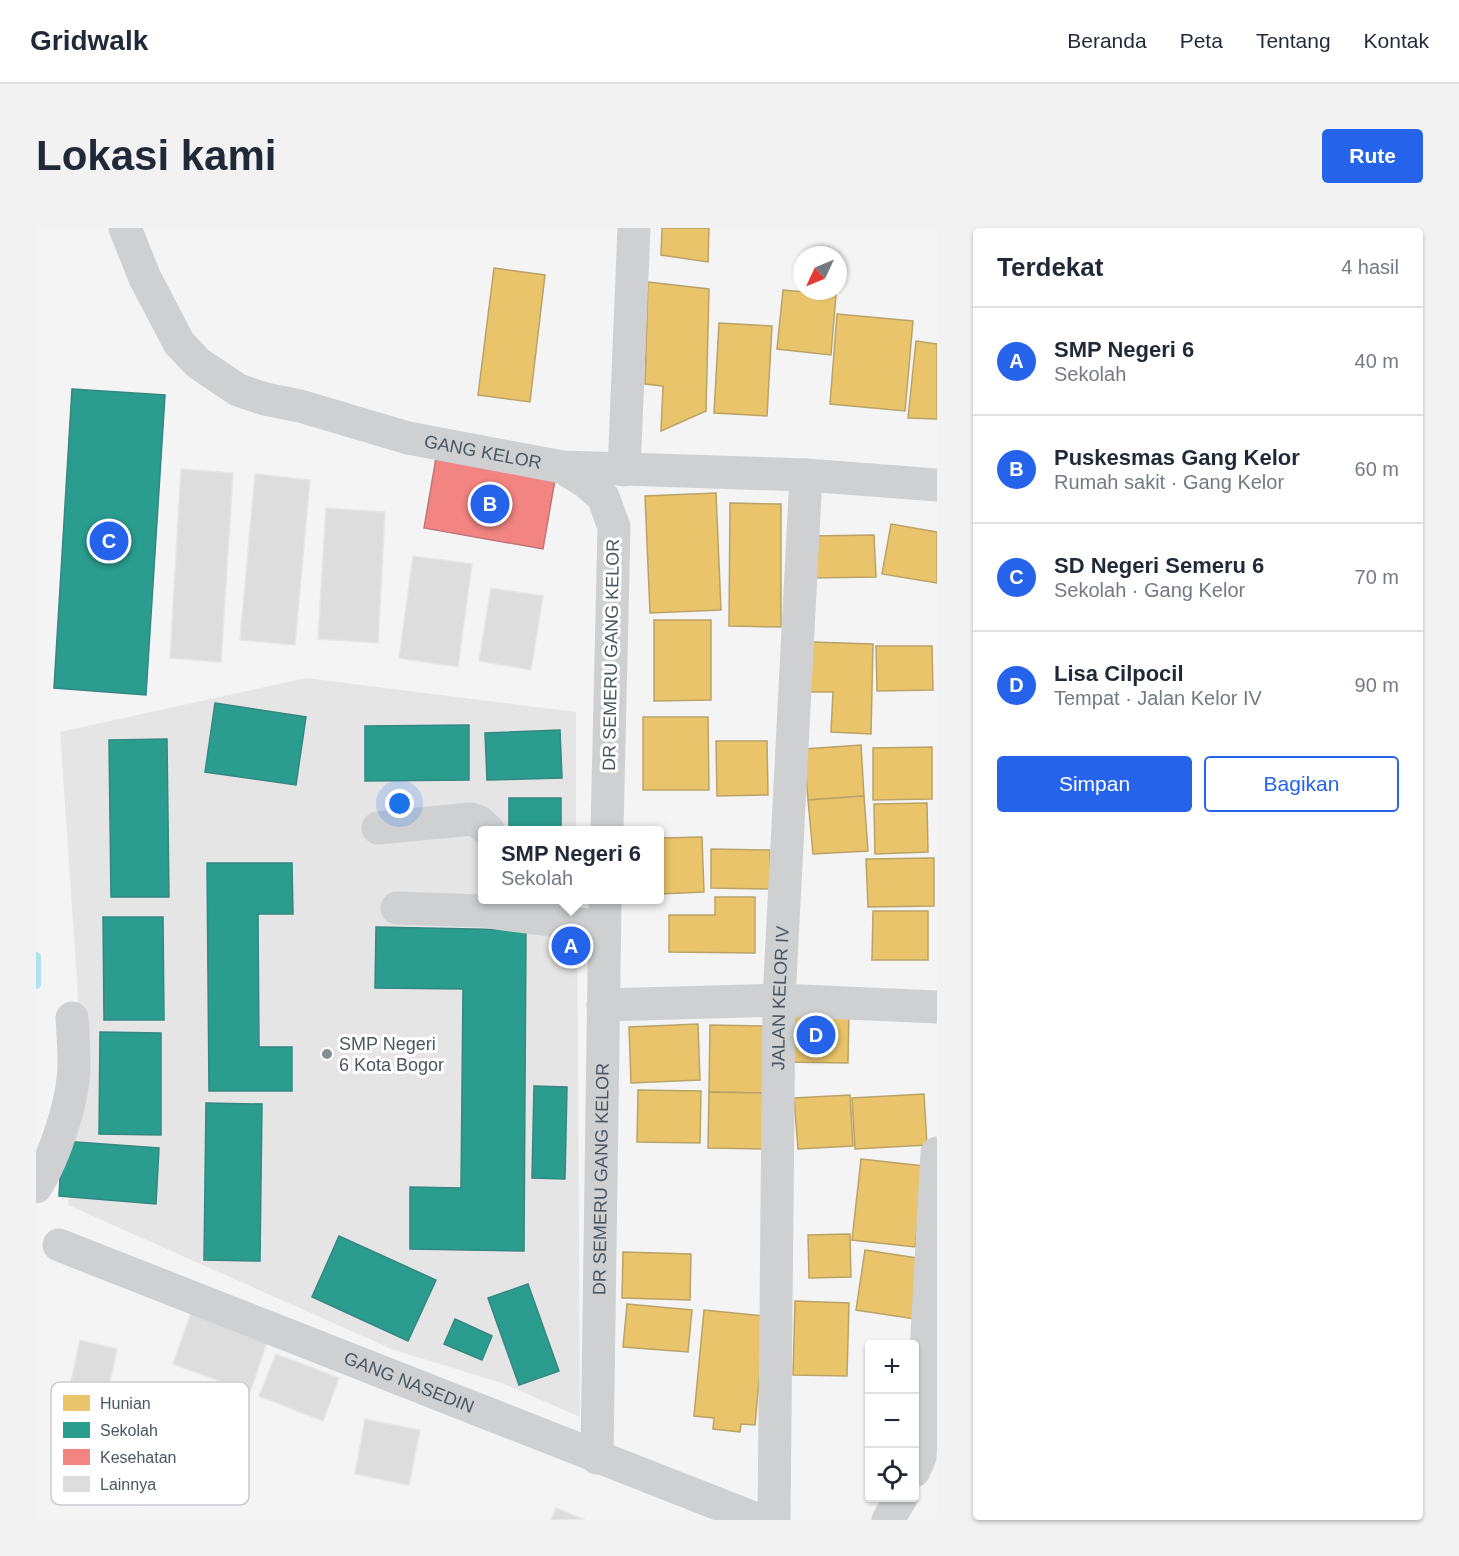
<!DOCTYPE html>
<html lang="id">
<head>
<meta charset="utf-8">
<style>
  body { margin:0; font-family:Helvetica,sans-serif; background:#f2f2f3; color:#1f2937 }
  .controls { position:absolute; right:18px; bottom:18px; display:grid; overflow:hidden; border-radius:6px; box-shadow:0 2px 4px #0004 }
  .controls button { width:54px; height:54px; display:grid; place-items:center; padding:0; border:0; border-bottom:2px solid #e0e1e3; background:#fff; color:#1f2937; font:30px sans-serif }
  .compass { position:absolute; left:757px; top:18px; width:54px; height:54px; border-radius:50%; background:#fff; box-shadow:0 2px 4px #0004; rotate:226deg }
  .you { position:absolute; left:364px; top:576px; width:21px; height:21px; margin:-15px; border:4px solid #fff; border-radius:50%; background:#1a73e8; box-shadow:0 0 0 9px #1a73e833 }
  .badge { display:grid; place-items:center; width:39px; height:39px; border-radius:50%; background:#2563eb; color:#fff; font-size:20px; font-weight:700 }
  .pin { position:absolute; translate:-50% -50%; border:3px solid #fff; box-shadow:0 2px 6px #0006 }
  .popup { position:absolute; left:442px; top:598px; width:186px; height:78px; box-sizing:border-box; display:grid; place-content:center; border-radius:6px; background:#fff; filter:drop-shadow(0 2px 4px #0005); font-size:20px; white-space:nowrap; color:#747a83 }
  .popup b { font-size:22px; color:#1f2937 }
  .popup::after { content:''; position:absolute; left:50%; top:100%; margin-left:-12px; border:12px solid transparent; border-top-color:#fff }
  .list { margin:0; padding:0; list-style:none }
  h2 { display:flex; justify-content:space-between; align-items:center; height:78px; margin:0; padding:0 24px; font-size:26px }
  h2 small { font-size:20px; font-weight:400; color:#747a83 }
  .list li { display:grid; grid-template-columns:39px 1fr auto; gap:18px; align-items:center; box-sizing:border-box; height:108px; padding:0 24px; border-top:2px solid #e0e1e3 }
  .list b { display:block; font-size:22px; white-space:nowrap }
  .list p { margin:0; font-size:20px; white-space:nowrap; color:#747a83 }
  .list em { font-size:20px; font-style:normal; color:#747a83 }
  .actions { display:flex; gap:12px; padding:18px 24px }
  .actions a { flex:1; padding:14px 0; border:2px solid #2563eb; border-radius:6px; text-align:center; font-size:21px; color:#2563eb }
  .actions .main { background:#2563eb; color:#fff }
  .icon { flex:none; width:33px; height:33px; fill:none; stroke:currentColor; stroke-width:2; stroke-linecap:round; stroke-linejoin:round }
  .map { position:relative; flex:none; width:901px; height:1292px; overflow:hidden; border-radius:6px }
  header { display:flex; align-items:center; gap:36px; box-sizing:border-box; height:84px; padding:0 30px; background:#fff; border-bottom:2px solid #e0e1e3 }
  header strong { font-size:28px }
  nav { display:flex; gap:33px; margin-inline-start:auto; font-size:21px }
  .intro { display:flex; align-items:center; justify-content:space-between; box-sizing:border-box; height:144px; padding:0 36px }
  h1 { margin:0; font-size:42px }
  .button { padding:15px 27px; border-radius:6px; background:#2563eb; color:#fff; font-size:21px; font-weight:700 }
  main { display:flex; gap:36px; padding:0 36px }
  aside { flex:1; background:#fff; border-radius:6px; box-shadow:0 2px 4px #0004 }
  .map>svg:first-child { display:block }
</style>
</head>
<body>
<header>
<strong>Gridwalk</strong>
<nav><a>Beranda</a><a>Peta</a><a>Tentang</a><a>Kontak</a></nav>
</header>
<div class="intro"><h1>Lokasi kami</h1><a class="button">Rute</a></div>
<main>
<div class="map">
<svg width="901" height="1292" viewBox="0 0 901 1292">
  <rect width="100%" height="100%" fill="#f4f4f4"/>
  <path fill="#e6e5e6" d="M270,450L540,484V602H446V672H541L544,1189L466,1155L358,1122L32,977L40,885L42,767L24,504Z"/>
  <g fill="#e9c46a" stroke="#b9a367" stroke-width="1.5">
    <path d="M626,0H673L672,34L625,27Z"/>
    <path d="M458,40L509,47L494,174L442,167Z"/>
    <path d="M612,54L673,61L670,183L625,203L627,158L609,156Z"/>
    <path d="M747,62L800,67L795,127L741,121Z"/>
    <path d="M801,86L877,93L869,183L794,176Z"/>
    <path d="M683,95L736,98L731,188L678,185Z"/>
    <path d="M880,113L901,116V191L872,190Z"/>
    <path d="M680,265L685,382L614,385L609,268Z"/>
    <path d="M694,275L745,276V399L693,398Z"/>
    <path d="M855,296L901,304V355L846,346Z"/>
    <path d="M838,307L840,349L775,350V308Z"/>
    <path d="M618,392H675V472L618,473Z"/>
    <path d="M775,414L837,416L835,506L795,504L797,464H774Z"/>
    <path d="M840,418H896L897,462L841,463Z"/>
    <path d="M607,489H672L673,562H607Z"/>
    <path d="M680,513H731L732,567L681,568Z"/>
    <path d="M825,517L828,568L772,572L768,521Z"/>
    <path d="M896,519V571L837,572V520Z"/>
    <path d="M828,568L832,623L777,626L772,572Z"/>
    <path d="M891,575L892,624L839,626L838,576Z"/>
    <path d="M666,609L668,664L624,666V610Z"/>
    <path d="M675,621L734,622V661L675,660Z"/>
    <path d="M898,630V678L832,679L830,631Z"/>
    <path d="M679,669H719V725L633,724V687H679Z"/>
    <path d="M837,683H892V732H836Z"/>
    <path d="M747,778L813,780L812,835L747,834Z"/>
    <path d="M662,796L664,852L595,855L593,799Z"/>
    <path d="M674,797L731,798L730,865L673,864Z"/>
    <path d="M602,862L665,863L664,915L601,914Z"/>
    <path d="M673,864L730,865L729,921L672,920Z"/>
    <path d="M888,866L891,917L819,921L816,870Z"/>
    <path d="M814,867L817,918L762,921L758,870Z"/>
    <path d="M825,931L888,938L879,1019L816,1012Z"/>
    <path d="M814,1006L815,1049L773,1050L772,1007Z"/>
    <path d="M829,1022L887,1031L879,1091L820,1082Z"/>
    <path d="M587,1024L655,1026L654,1072L586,1070Z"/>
    <path d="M759,1073L813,1075L811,1148L757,1147Z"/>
    <path d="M591,1076L656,1082L652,1124L587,1119Z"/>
    <path d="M668,1082L729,1088L719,1197L705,1196L704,1204L677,1201L678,1190L658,1188Z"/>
  </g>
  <g fill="#2a9d8f" stroke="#348881" stroke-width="1.5">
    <path d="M36,161L129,167L110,467L18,460Z"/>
    <path d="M179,475L270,489L260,557L169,544Z"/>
    <path d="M433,497V552L329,553V498Z"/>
    <path d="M524,502L526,550L451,552L449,505Z"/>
    <path d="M131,511L133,669H75L73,512Z"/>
    <rect x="473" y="570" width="52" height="32"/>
    <path d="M171,635H256L257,686H222L223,819H256V863H173Z"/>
    <path d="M67,689H127L128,792H68Z"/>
    <path d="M340,699L490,702L488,1023L374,1021V959L425,960L427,761L339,760Z"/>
    <path d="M64,804L125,805V907L63,906Z"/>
    <path d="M498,858L531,859L529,951L496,950Z"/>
    <path d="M170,875L226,876L224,1033L168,1032Z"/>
    <path d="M26,913L123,920L120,976L23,968Z"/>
    <path d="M303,1008L400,1052L372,1113L276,1069Z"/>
    <path d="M492,1056L523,1143L483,1157L452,1070Z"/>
    <path d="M419,1091L456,1108L446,1132L408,1116Z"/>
  </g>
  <path fill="#f28482" stroke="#c07678" stroke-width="1.5" d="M400,230L519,252L507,321L388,300Z"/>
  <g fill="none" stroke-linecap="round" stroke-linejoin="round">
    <path stroke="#aee2f0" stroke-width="10" d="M0,729V756"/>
  </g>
  <g fill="#ddddde" stroke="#e5e6e7" stroke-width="1.5">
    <path d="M145,241L197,245L185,434L134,430Z"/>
    <path d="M219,246L274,252L259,417L204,412Z"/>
    <path d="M290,280L349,284L342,415L282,411Z"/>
    <path d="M377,328L436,336L422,439L363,430Z"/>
    <path d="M455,360L507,368L495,442L443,433Z"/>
    <path d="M156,1082L233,1109L214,1164L137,1136Z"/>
    <path d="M44,1112L81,1121L66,1190L29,1181Z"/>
    <path d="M240,1126L303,1150L287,1193L223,1168Z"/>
    <path d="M329,1191L384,1202L373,1257L319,1246Z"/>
    <path d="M73,1194L113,1196L109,1277L69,1275Z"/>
    <path d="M520,1280L549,1292H515Z"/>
  </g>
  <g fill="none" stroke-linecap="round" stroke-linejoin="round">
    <g stroke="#ced0d2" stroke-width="33">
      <path id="s1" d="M89,0L109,50L143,115L162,135L202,162L229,171L264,178L372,210L526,239L770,247L901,257"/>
      <path d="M526,239L550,254L567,269L578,299L571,602"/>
      <path d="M588,242L598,0"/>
      <path d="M342,600L435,591L443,594L452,602"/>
      <path d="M361,680L445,683L568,699"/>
      <path d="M567,777L743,772L901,779"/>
      <path d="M0,959C19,929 38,871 38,836C38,821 37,805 36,790"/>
      <path id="s2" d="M23,1017L723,1292"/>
      <path id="s3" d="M561,1230L569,672"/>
      <path d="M878,1243L884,1229L886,1198L901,925"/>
      <path id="s4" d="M738,1292L743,772L770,247"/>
      <path d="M852,1292L865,1270"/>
    </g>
  </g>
  <circle fill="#868d94" stroke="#fff" stroke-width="2" cx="291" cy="826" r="6"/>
  <g text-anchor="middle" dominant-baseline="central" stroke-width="6" stroke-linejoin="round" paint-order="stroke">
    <g font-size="18" fill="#4a5661" stroke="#fff">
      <text stroke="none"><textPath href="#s1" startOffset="456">GANG KELOR</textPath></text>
      <text transform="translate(575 427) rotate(-89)">DR SEMERU GANG KELOR</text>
      <text stroke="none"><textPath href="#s4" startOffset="522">JALAN KELOR IV</textPath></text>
      <text stroke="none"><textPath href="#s3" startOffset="279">DR SEMERU GANG KELOR</textPath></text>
      <text stroke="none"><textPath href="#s2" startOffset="376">GANG NASEDIN</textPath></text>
    </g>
    <g font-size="18" fill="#4a5661" stroke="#fff" text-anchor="start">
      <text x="303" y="816">SMP Negeri<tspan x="303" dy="21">6 Kota Bogor</tspan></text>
    </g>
  </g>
  <rect x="15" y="1154" width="198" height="123" rx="9" fill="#fff" stroke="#c9ccd0" stroke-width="1.5"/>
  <rect x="27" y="1167" width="27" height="16" fill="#e9c46a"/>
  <rect x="27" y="1194" width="27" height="16" fill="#2a9d8f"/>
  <rect x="27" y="1221" width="27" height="16" fill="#f28482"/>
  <rect x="27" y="1248" width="27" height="16" fill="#ddddde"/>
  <g font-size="16" fill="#4a5661">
    <text x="64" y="1181">Hunian</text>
    <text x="64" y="1208">Sekolah</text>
    <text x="64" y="1235">Kesehatan</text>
    <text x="64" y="1262">Lainnya</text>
  </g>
</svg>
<div class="controls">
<button>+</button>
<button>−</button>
<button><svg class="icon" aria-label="locate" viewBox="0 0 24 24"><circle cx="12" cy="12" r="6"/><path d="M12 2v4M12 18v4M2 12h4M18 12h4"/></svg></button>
</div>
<svg class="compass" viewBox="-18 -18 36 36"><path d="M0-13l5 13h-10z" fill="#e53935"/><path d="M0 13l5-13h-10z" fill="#747a83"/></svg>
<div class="you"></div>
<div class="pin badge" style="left:535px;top:718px">A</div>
<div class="popup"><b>SMP Negeri 6</b>Sekolah</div>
<div class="pin badge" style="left:454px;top:276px">B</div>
<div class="pin badge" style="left:73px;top:313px">C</div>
<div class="pin badge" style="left:780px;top:807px">D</div>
</div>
<aside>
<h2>Terdekat<small>4 hasil</small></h2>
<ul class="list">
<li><span class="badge">A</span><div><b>SMP Negeri 6</b><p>Sekolah</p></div><em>40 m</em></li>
<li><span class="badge">B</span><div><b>Puskesmas Gang Kelor</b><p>Rumah sakit · Gang Kelor</p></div><em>60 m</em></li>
<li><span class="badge">C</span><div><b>SD Negeri Semeru 6</b><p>Sekolah · Gang Kelor</p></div><em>70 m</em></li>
<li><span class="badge">D</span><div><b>Lisa Cilpocil</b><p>Tempat · Jalan Kelor IV</p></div><em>90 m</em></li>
</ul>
<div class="actions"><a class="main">Simpan</a><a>Bagikan</a></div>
</aside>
</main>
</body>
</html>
